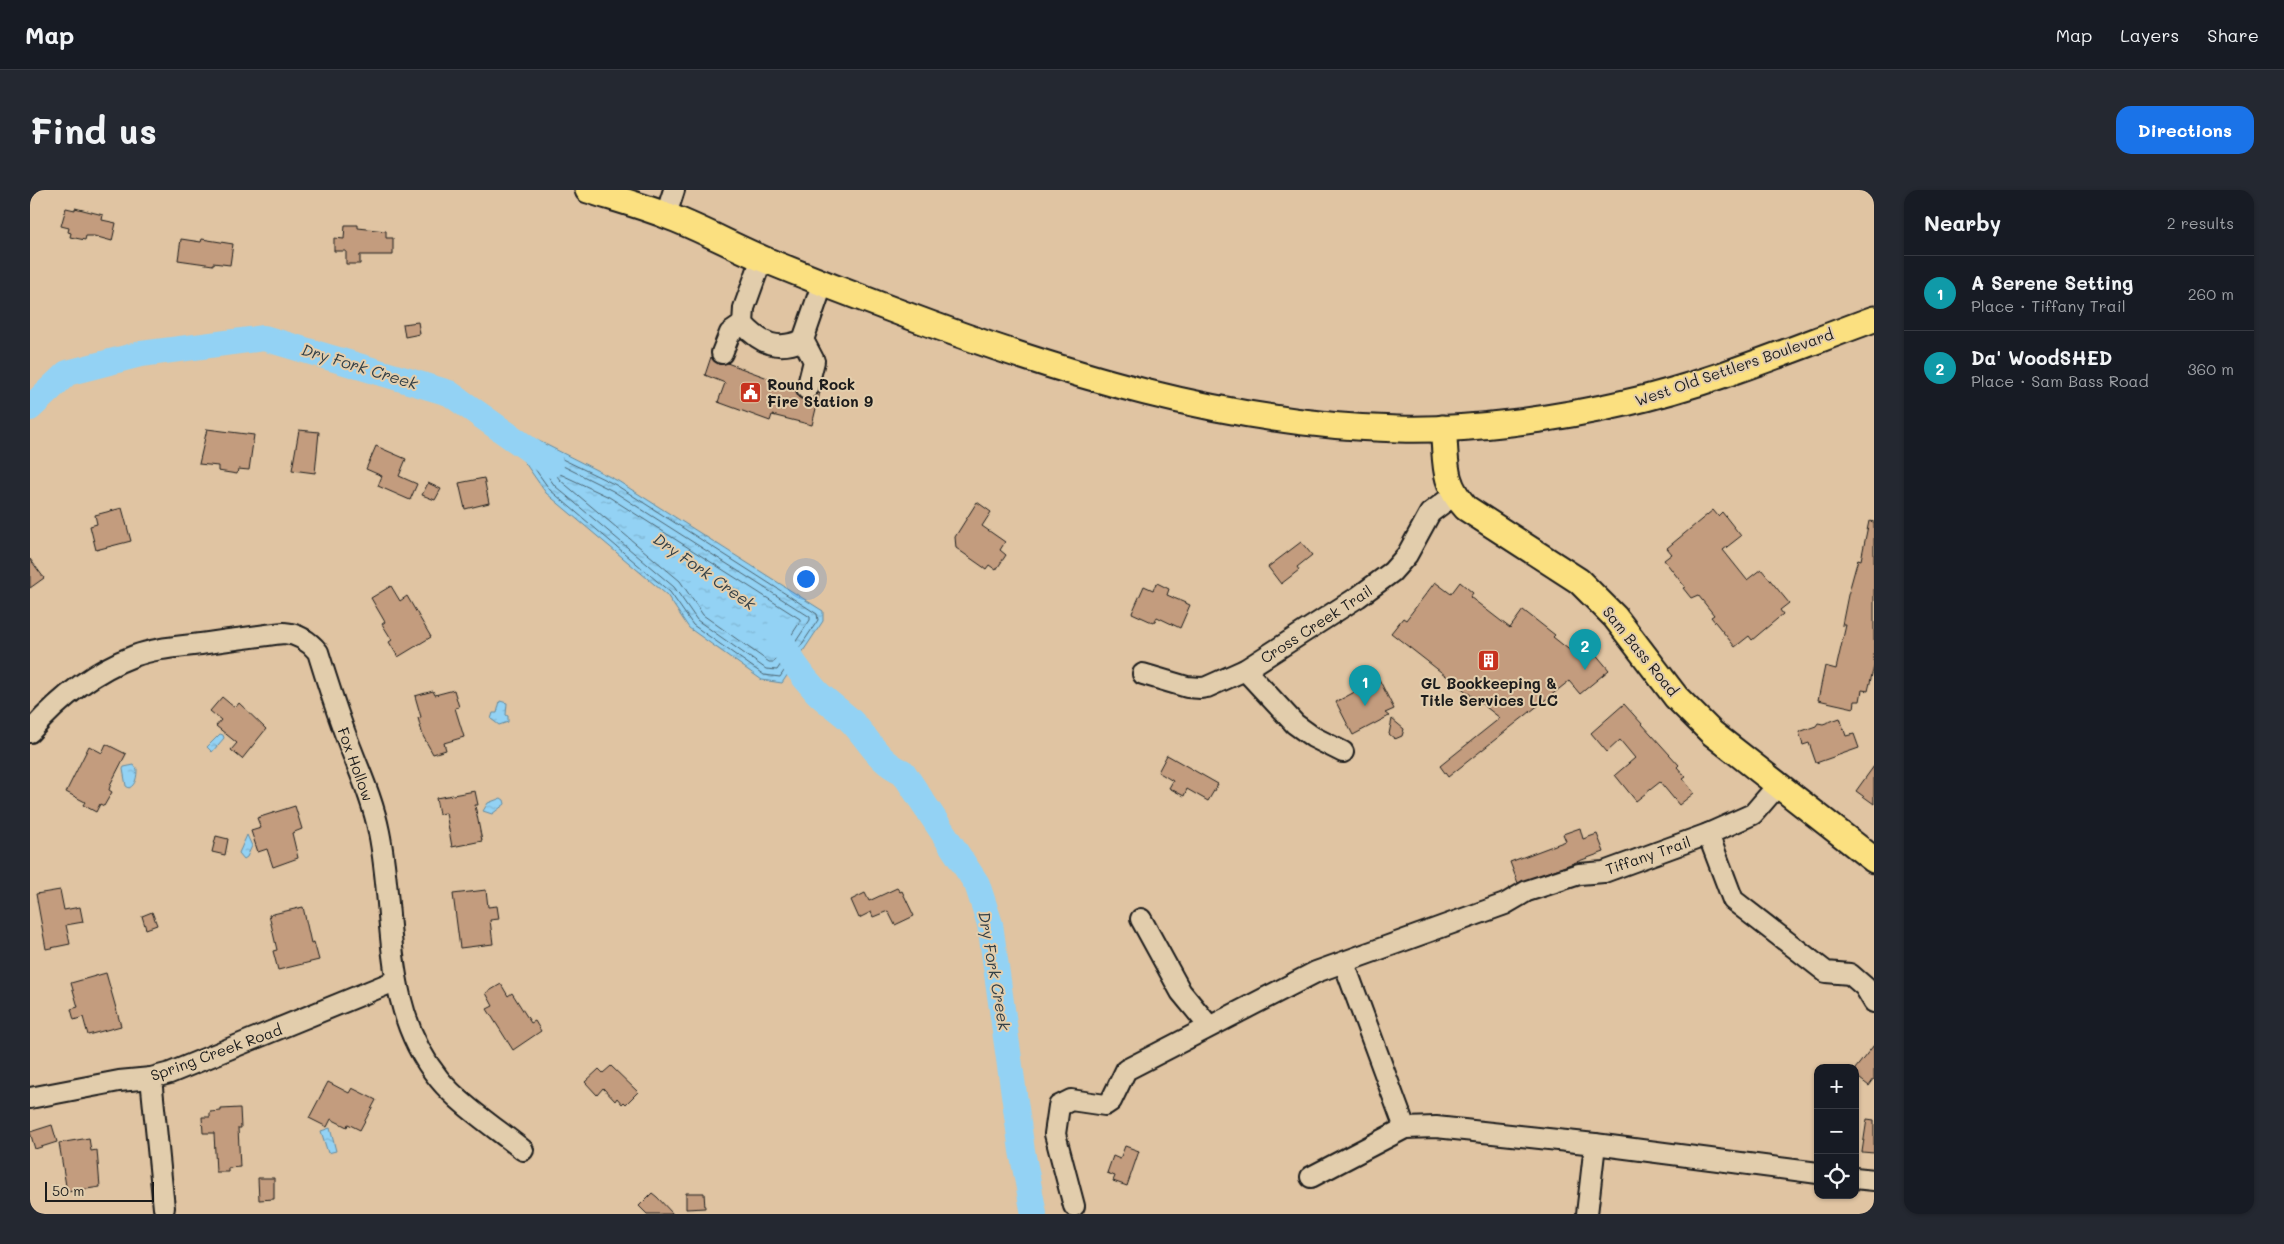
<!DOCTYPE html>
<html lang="en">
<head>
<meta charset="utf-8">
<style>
  body { margin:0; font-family:Mali,sans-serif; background:#242831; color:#f1f3f6 }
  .controls { position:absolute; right:15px; bottom:15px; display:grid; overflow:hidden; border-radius:10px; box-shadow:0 1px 4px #0004 }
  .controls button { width:45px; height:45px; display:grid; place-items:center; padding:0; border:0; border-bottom:1px solid #363941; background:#171b24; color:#f1f3f6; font:25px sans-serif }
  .scale { position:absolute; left:15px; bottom:12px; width:109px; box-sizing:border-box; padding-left:5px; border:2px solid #1c1c1c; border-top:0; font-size:14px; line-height:18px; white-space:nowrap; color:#1c1c1c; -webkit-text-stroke:4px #e2cdac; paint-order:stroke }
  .you { position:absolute; left:775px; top:388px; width:18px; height:18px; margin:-12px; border:4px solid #fff; border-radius:50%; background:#1a73e8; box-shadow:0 0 0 8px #1a73e833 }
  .badge { display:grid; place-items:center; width:32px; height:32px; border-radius:50%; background:#1a73e8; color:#fff; font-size:16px; font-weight:700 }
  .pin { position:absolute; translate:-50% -41px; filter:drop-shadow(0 1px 2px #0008) }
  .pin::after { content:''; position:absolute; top:26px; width:18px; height:15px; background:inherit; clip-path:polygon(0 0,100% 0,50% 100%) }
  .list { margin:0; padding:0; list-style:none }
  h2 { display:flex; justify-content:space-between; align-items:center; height:65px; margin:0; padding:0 20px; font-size:21px }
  h2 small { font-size:16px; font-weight:400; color:#9ea1a6 }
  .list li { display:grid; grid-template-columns:32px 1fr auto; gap:15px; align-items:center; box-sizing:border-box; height:75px; padding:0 20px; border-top:1px solid #363941 }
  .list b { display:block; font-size:19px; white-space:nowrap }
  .list p { margin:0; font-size:16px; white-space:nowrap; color:#9ea1a6 }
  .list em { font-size:16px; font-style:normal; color:#9ea1a6 }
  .icon { flex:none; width:28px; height:28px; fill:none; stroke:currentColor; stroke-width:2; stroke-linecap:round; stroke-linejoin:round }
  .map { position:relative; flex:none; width:1844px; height:1024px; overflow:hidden; border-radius:15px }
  header { display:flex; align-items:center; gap:30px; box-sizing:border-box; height:70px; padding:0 25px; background:#171b24; border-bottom:1px solid #363941 }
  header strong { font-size:24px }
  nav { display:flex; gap:28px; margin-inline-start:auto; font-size:18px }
  .intro { display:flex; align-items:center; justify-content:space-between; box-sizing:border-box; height:120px; padding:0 30px }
  h1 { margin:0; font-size:35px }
  .button { padding:12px 22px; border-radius:15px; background:#1a73e8; color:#fff; font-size:18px; font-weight:700 }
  main { display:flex; gap:30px; padding:0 30px }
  aside { flex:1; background:#171b24; border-radius:15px; box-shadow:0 1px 4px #0004 }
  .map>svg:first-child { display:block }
</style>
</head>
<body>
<header>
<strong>Map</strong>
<nav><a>Map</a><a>Layers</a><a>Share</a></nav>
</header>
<div class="intro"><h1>Find us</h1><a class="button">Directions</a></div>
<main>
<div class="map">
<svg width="1844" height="1024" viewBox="0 0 1844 1024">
  <defs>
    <pattern id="water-ripples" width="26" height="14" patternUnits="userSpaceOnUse" patternTransform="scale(1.25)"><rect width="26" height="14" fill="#93d2f4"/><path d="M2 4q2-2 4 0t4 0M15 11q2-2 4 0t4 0" fill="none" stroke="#7eb4d1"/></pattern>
  </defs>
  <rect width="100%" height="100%" fill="#e0c4a2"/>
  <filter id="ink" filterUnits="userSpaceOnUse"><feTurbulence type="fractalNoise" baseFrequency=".02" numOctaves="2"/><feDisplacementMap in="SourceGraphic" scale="10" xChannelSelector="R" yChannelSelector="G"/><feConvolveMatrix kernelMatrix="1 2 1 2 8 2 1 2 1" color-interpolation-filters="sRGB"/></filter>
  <g filter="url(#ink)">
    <g fill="url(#water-ripples)" stroke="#63899e">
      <path d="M493,243L588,291L793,421V431L752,493L732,490L659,438L637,405L516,303L493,270Z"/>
      <path d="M470,511L477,513L476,525L478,526V532L469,535L461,529L463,523H467Z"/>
      <path d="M190,544L193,545L194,548L182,562L177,557Z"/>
      <path d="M104,575L107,579C107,586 106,595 99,598L96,596L93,579L94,577Z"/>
      <path d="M471,608L474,610L475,614L462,624L453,621L458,613Z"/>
      <path d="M217,645L222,656L217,667L214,669L209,663Z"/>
      <path d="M300,938L306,961L298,963L291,941Z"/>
    </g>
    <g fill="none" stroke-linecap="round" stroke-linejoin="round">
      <g stroke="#4c6572" stroke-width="1">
        <path d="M499,253L586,295L787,424L788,430L750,487L734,485L663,435L640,402L520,300L498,269Z"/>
        <path d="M507,263L583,301L780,427V430L747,480L736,479L667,430L644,397L525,296L504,267V264Z"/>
        <path d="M528,283L579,307L770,429V432L744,472H739L673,425L650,391L530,290L527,286Z"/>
      </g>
      <g stroke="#93d2f4" stroke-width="26">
        <path d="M0,218L37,183L111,164L234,148L419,203L521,275"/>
        <path d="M747,443C757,464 770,484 786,501C796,512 810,520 821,531C839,549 848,572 873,582L947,694L960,734L992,961L1004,1024"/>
      </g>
    </g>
    <g fill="#c39c7e" stroke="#1c1c1c">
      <path d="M36,18L45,20V18L73,25L72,30L86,33L82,51L64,46H56L55,50L40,47L41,43L38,42L39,38L31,36Z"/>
      <path d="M315,35H328V38L356,41V48H363V65H330V74H316V61H304V48L314,49Z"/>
      <path d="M151,49L171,52L172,49L203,54L200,75L183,73V75L148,70Z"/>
      <path d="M388,132L390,144L375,147L373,134Z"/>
      <path d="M681,167L688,174L697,173L765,198L768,207L774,210H781L790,202L782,235L742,225L740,231L688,212L695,193L675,185Z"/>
      <path d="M177,239L224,245L219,280L208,279L207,284L188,281V276L169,274Z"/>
      <path d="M269,240L289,242L285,283L262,280Z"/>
      <path d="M346,256L376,269L369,286L387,294L380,310L348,296L352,286L336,279Z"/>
      <path d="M454,288L459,313L435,319L429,293Z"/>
      <path d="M398,293L411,299L405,310L392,305Z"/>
      <path d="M947,312L961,322L952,336L975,352L970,360L976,365L966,380L959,375L956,379L926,358L925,347Z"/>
      <path d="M92,318L101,351L66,360L60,336L67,334L65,325Z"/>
      <path d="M1683,320L1688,326L1692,322L1711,346L1693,360L1717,390L1731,379L1759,413L1750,420L1753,424L1722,450L1719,446L1705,457L1681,427L1684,425L1668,405L1661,408L1653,398L1655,397L1634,370L1642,364L1637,358Z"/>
      <path d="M1839,331L1844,332V476L1838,501L1832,500L1830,511H1825L1824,518L1788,510L1795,476L1806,479L1816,435H1812L1818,405L1828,369L1831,370Z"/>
      <path d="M1271,352L1282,365L1267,377L1269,380L1251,394L1238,377Z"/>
      <path d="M0,369L14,388L0,398Z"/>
      <path d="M1405,392L1421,404L1430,392L1443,403L1440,407L1480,438L1493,420L1525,445L1523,447L1547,466L1559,456L1579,480L1550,504L1539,491L1418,587L1410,576L1470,528L1361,443L1373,428L1376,430Z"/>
      <path d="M1127,393L1139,399L1137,405L1160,415L1150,438L1127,427L1124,433L1102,423L1114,396L1123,400Z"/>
      <path d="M361,396L370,411L377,406L401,447L368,467L359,452L362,450L352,434L355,432L341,408Z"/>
      <path d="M1349,489L1364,519L1355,523L1359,526L1323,545L1306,512Z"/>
      <path d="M424,500L429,517L425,518L434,547L414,553L416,560L403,564L393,546L388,528L391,527L385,506L403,501L405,505Z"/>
      <path d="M192,507L205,518L209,513L236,539L212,569L201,560L207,553L186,536L191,530L180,521Z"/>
      <path d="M1594,514L1649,575L1647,577L1656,587L1653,589L1664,603L1649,615L1630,592L1606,611L1585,585L1605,568L1590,550L1577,562L1561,543Z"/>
      <path d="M1810,528L1816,546L1824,544L1829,558L1786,573L1779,553L1773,555L1769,542L1786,536L1788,533L1793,534Z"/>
      <path d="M1362,529L1374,539L1372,546L1365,549L1359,544Z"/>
      <path d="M76,554L96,564L81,593L79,600L82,602L74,616L70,614L66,622L53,615L55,612L36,602L59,556L72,563Z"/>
      <path d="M1137,565L1188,594L1178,611L1157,599L1154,606L1139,598L1143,591L1128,582Z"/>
      <path d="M1844,576V614L1826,601Z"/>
      <path d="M445,601L448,615H445L452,651L422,657L416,623L409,624L406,608Z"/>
      <path d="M265,616L272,639L262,643L268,668L243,677L237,659L228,662L221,641L231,638L227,628Z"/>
      <path d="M1550,638L1553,649L1567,644L1574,662L1488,693L1480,672L1536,651L1533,644Z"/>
      <path d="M186,646L198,649L195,665L182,662Z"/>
      <path d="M867,698L870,702L872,701L884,726L865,735L858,721L843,727L841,722L829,728L821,710L835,703L839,711Z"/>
      <path d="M30,700L34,720L50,717L53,732L36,735L40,754L16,759L6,704Z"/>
      <path d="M456,700L458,717L467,716L469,729L460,730L463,754L430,758L423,704Z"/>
      <path d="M273,717L281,753L284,752L289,770L248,780L243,761L247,760L239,725Z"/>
      <path d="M122,722L127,735L116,739L112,726Z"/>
      <path d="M76,783L91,836L58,845L53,827L44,830L41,819L48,817L41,793Z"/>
      <path d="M471,794L478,806L482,803L501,833L505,831L511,841L483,860L457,819L463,816L456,803Z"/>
      <path d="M1844,855V889L1839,896L1825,885V879Z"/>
      <path d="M581,876L608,902L596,914L594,912L592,914L587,908L585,911L573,898L567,905L555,892L569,879L573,883Z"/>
      <path d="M298,892L319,903L322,898L346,910L330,940L318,934L317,937L301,929L297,937L279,928Z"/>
      <path d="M210,918L211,938H208L210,977L198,978V982H186L184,943H173L172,927H180V922L191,921V919Z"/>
      <path d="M1837,929L1844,930V963L1832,962Z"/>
      <path d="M22,935L27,952L5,959L0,942Z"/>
      <path d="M59,948L61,961L67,960L70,997L37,1002L29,953Z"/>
      <path d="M1095,956L1109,961L1097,996L1083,991L1085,986L1077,983L1083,966L1090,969Z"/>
      <path d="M228,988H244V1009L229,1010Z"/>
      <path d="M622,1003L627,1007L643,1024H617L609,1016Z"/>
      <path d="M656,1003H674L675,1018L656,1019Z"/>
    </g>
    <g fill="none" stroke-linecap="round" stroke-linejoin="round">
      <defs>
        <g id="minor">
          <path d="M636,25L644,0"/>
          <path d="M732,68L714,118L713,134C731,154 748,161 773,150L793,92"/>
          <path d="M773,150L784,171L777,199"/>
          <path d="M692,163L700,143L713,134"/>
          <path d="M1215,480L1265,534L1283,547L1313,562"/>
          <path d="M1113,484L1157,497L1171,498L1177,497L1215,480L1328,407L1362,382L1377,365L1400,323L1424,305"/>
          <path d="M0,542C28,510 64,481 104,466C125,458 148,457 171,454C199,450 226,446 254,443C269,444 279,451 288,462C296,488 304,513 313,538C325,572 342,606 349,642C366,726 351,818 409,889C429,914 467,939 493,960"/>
          <path d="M1678,644L1703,710L1796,782L1820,784L1835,797L1844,812"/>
          <path d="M1111,729L1151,802L1179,836"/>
          <path d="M1314,773L1375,938"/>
          <path d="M121,888L134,1018"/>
          <path d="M0,908L89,891L121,888L140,883L365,791"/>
          <path d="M1281,987L1375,938L1406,937L1565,954L1788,983"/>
          <path d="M1825,988L1844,990"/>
          <path d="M1044,1016L1025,944L1029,916L1041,910L1075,915L1081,911L1096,880L1286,782L1475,714L1497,701L1549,684L1574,682L1678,644L1723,624L1748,595"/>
          <path d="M1557,1024L1565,954"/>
        </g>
        <g id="major">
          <path d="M558,0C583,8 609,15 635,25C668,37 700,55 733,69C779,88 825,106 871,123C1030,183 1197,235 1368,239C1439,241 1526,229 1595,213C1680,194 1762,159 1844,129"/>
          <path d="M1413,238C1417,271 1411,291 1436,318L1549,391L1585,427L1646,507L1682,543L1844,670"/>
        </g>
      </defs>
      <use href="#minor" stroke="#1c1c1c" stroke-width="24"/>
      <use href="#major" stroke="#1c1c1c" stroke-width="29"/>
      <use href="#minor" stroke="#e2cdac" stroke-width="20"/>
      <use href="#major" stroke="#fbe080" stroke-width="25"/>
    </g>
  </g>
  <defs>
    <symbol id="civic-square" viewBox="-11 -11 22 22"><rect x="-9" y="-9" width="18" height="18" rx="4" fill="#c8321e" stroke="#e2cdac"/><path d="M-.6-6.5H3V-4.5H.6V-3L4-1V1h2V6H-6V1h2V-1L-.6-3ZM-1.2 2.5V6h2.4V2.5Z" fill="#fff"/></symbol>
    <symbol id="building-square" viewBox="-11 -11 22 22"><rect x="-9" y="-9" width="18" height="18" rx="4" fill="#c8321e" stroke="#e2cdac"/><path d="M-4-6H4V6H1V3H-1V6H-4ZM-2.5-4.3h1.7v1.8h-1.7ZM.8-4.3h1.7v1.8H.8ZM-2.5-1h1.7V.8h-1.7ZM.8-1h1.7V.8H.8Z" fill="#fff"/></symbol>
  </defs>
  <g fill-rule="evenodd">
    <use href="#civic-square" x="708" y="190" width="25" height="25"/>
    <use href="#building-square" x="1446" y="458" width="25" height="25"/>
  </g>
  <g text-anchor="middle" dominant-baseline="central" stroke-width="4" stroke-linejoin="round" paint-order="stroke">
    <g font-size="15" fill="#1c1c1c" stroke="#e2cdac">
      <text transform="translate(1704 177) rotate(-19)">West Old Settlers Boulevard</text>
      <text transform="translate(1286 434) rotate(-33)">Cross Creek Trail</text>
      <text transform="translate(1611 461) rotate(51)">Sam Bass Road</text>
      <text transform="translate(326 574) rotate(70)">Fox Hollow</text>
      <text transform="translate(1618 665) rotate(-19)">Tiffany Trail</text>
      <text transform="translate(186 862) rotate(-20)">Spring Creek Road</text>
    </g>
    <g font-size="15" font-weight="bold" fill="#1c1c1c" stroke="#e2cdac" text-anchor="start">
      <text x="737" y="194">Round Rock<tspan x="737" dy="17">Fire Station 9</tspan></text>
      <text x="1459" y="493" text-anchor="middle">GL Bookkeeping &amp;<tspan x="1459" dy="17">Title Services LLC</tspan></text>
    </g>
    <g font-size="16" font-style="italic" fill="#344047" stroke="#e2cdac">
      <text transform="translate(330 176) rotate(17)">Dry Fork Creek</text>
      <text transform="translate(675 381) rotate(35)">Dry Fork Creek</text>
      <text transform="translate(965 781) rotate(80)">Dry Fork Creek</text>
    </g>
  </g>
</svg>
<div class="controls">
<button>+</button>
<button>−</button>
<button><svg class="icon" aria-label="locate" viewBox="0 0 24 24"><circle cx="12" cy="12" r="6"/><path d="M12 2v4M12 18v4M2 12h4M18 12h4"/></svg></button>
</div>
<div class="scale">50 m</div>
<div class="you"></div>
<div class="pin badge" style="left:1335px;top:516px;background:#0f9aa8">1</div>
<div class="pin badge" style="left:1555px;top:480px;background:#0f9aa8">2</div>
</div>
<aside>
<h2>Nearby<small>2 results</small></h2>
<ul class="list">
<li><span class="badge" style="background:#0f9aa8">1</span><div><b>A Serene Setting</b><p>Place · Tiffany Trail</p></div><em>260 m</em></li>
<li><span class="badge" style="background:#0f9aa8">2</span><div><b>Da' WoodSHED</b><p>Place · Sam Bass Road</p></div><em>360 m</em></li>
</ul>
</aside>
</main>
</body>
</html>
